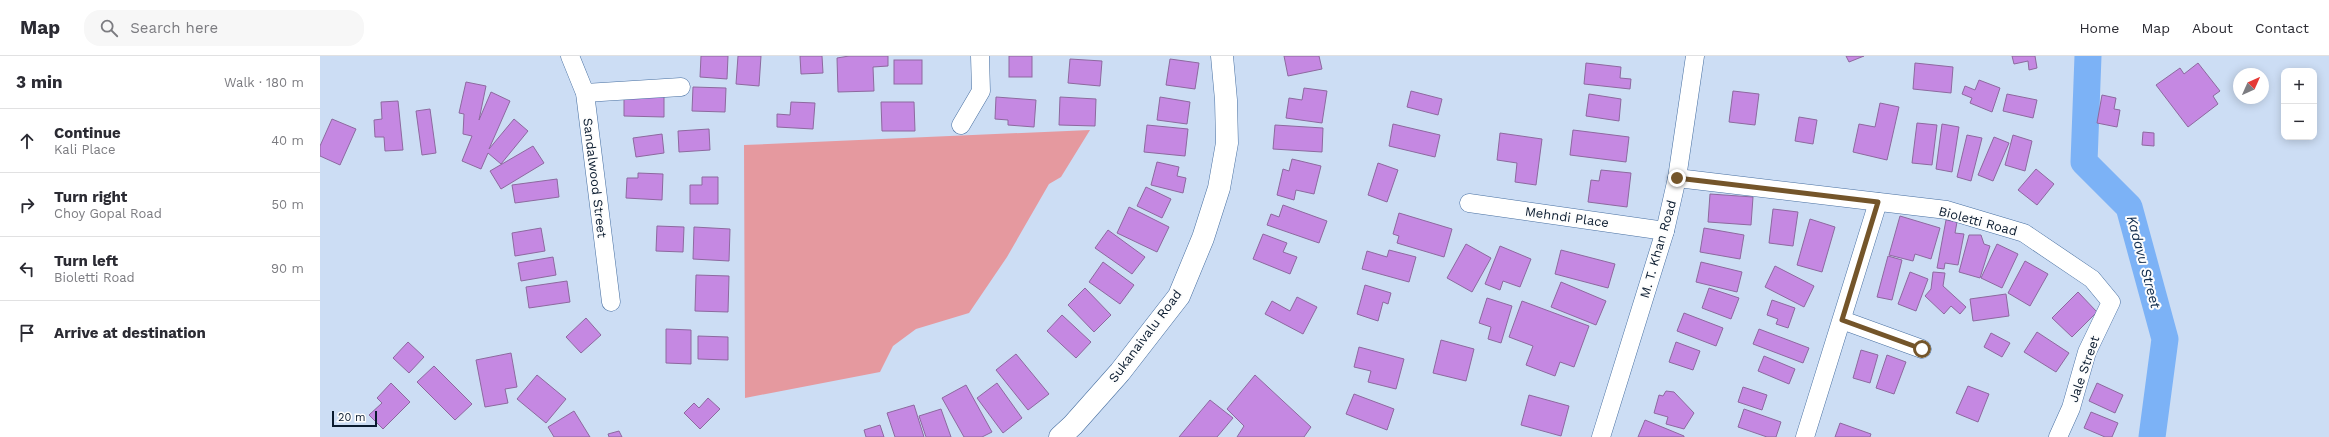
<!DOCTYPE html>
<html lang="en">
<head>
<meta charset="utf-8">
<style>
  body { margin:0; font-family:"Work Sans",sans-serif; background:#f7f7f7; color:#2b2b33 }
  .controls { position:absolute; right:12px; top:12px; display:grid; overflow:hidden; border-radius:8px; box-shadow:0 2px 10px #0003 }
  .controls button { width:36px; height:36px; display:grid; place-items:center; padding:0; border:0; border-bottom:1px solid #e1e1e2; background:#fff; color:#2b2b33; font:20px sans-serif }
  .compass { position:absolute; left:1913px; top:12px; width:36px; height:36px; border-radius:50%; background:#fff; box-shadow:0 2px 10px #0003; rotate:45deg }
  .scale { position:absolute; left:12px; bottom:10px; width:45px; box-sizing:border-box; padding-left:4px; border:2px solid #0a1b2f; border-top:0; font-size:11px; line-height:14px; white-space:nowrap; color:#0a1b2f; -webkit-text-stroke:3px #fdfdfd; paint-order:stroke }
  .stop { position:absolute; width:12px; height:12px; margin:-9px; border:3px solid #74552a; border-radius:50%; background:#fff }
  .stop.end { background:#74552a; border-color:#fff; box-shadow:0 1px 4px #0008 }
  .list { margin:0; padding:0; list-style:none }
  h2 { display:flex; justify-content:space-between; align-items:center; height:52px; margin:0; padding:0 16px; font-size:17px }
  h2 small { font-size:13px; font-weight:400; color:#7c7c81 }
  .list li { display:grid; grid-template-columns:26px 1fr auto; gap:12px; align-items:center; box-sizing:border-box; height:64px; padding:0 16px; border-top:1px solid #e1e1e2 }
  .list b { display:block; font-size:15px; white-space:nowrap }
  .list p { margin:0; font-size:13px; white-space:nowrap; color:#7c7c81 }
  .list em { font-size:13px; font-style:normal; color:#7c7c81 }
  .icon { flex:none; width:22px; height:22px; fill:none; stroke:currentColor; stroke-width:2; stroke-linecap:round; stroke-linejoin:round }
  .map { position:relative; flex:none; width:2009px; height:381px; overflow:hidden }
  header { display:flex; align-items:center; gap:24px; box-sizing:border-box; height:56px; padding:0 20px; background:#fff; border-bottom:1px solid #e1e1e2 }
  header strong { font-size:19px }
  nav { display:flex; gap:22px; margin-inline-start:auto; font-size:14px }
  .search { width:280px; height:36px; background:#f7f7f7; display:flex; align-items:center; gap:10px; box-sizing:border-box; padding:0 14px; border-radius:16px; color:#7c7c81; font-size:15px }
  main { display:flex }
  aside { flex:1; background:#fff }
  .map>svg:first-child { display:block }
</style>
</head>
<body>
<header>
<strong>Map</strong>
<div class="search"><svg class="icon" aria-label="search" viewBox="0 0 24 24"><circle cx="10" cy="10" r="6"/><path d="M15 15l6 6"/></svg>Search here</div>
<nav><a>Home</a><a>Map</a><a>About</a><a>Contact</a></nav>
</header>
<main>
<aside>
<h2>3 min<small>Walk · 180 m</small></h2>
<ul class="list">
<li><svg class="icon" aria-label="ahead" viewBox="0 0 24 24"><path d="M12 20V5M6 11l6-6 6 6"/></svg><div><b>Continue</b><p>Kali Place</p></div><em>40 m</em></li>
<li><svg class="icon" aria-label="right" viewBox="0 0 24 24"><path d="M7 20v-9h11M14 6l5 5-5 5"/></svg><div><b>Turn right</b><p>Choy Gopal Road</p></div><em>50 m</em></li>
<li><svg class="icon" aria-label="left" viewBox="0 0 24 24"><path d="M17 20v-9H6M10 6l-5 5 5 5"/></svg><div><b>Turn left</b><p>Bioletti Road</p></div><em>90 m</em></li>
<li><svg class="icon" aria-label="arrive" viewBox="0 0 24 24"><path d="M6 21V4h12l-3 4 3 4H6"/></svg><div><b>Arrive at destination</b></div></li>
</ul>
</aside>
<div class="map">
<svg width="2009" height="381" viewBox="0 0 2009 381">
  <rect width="100%" height="100%" fill="#ccddf4"/>
  <path fill="#e5999f" d="M770,74L741,121L729,128L687,201L649,257L596,273L573,290L560,316L425,342L424,89Z"/>
  <g fill="none" stroke-linecap="round" stroke-linejoin="round">
    <path stroke="#7cb2f6" stroke-width="27" d="M1768,0L1764,106L1809,151L1845,283L1832,381"/>
  </g>
  <g fill="#c588e2" stroke="#8d699f">
    <path d="M381,0H408L407,23L380,21Z"/>
    <path d="M418,0H441L439,30L416,28Z"/>
    <path d="M480,0H502L503,17L481,18Z"/>
    <path d="M529,0H568V10L553,11L554,35L518,36L517,2Z"/>
    <rect x="689" y="0" width="23" height="21"/>
    <path d="M964,0H999L1002,13L968,20Z"/>
    <path d="M1526,0H1544L1529,6Z"/>
    <path d="M1692,0H1715L1717,12L1709,14L1708,5L1694,8Z"/>
    <path d="M750,3L782,5L780,30L748,27Z"/>
    <path d="M850,3L879,7L875,33L846,29Z"/>
    <rect x="574" y="4" width="28" height="24"/>
    <path d="M1266,7L1301,11L1300,22L1311,23L1310,33L1264,28Z"/>
    <path d="M1595,7L1633,11L1631,37L1593,33Z"/>
    <path d="M1878,7L1900,35L1893,40L1898,48L1868,71L1836,29L1860,12L1864,18Z"/>
    <path d="M1659,24L1680,32L1672,56L1650,47L1652,42L1642,38L1645,30L1655,34Z"/>
    <path d="M146,26L166,30L159,64L171,36L190,45L169,93L194,63L208,75L181,108L168,97L161,113L142,105L152,80L143,78L144,58L139,57Z"/>
    <path d="M373,31L406,32L405,56L372,55Z"/>
    <path d="M984,32L1007,35L1002,67L966,62L969,42L982,44Z"/>
    <path d="M1091,35L1122,43L1118,59L1087,51Z"/>
    <path d="M1413,35L1439,38L1435,69L1409,66Z"/>
    <path d="M1269,38L1301,43L1299,65L1266,60Z"/>
    <path d="M1687,38L1717,44L1713,62L1683,55Z"/>
    <path d="M304,39H344V61L304,60Z"/>
    <path d="M1782,39L1796,42L1794,53L1800,54L1797,71L1777,67Z"/>
    <path d="M676,41L716,44L714,71L688,69V64L675,63Z"/>
    <path d="M740,41L776,43L775,70L739,69Z"/>
    <path d="M840,41L870,46L867,68L837,64Z"/>
    <path d="M78,45L83,94L65,95L64,81H55L54,64L62,63L61,46Z"/>
    <path d="M471,46L495,47L493,73L457,71V58L470,59Z"/>
    <path d="M561,46H594L595,75H562Z"/>
    <path d="M1560,47L1579,51L1567,104L1533,96L1539,68L1555,71Z"/>
    <path d="M110,53L116,97L102,99L96,55Z"/>
    <path d="M1479,61L1497,64L1493,88L1475,85Z"/>
    <path d="M12,63L36,73L20,109L0,100V90Z"/>
    <path d="M1597,67L1617,69L1612,109L1592,107Z"/>
    <path d="M1073,68L1120,79L1115,101L1069,90Z"/>
    <path d="M1622,68L1639,71L1632,116L1616,113Z"/>
    <path d="M827,69L868,73L865,100L824,96Z"/>
    <path d="M955,69L1003,72L1002,96L953,93Z"/>
    <path d="M389,73L390,94L359,96L358,75Z"/>
    <path d="M1253,74L1309,81L1306,106L1250,99Z"/>
    <path d="M1823,76L1834,77V90L1822,89Z"/>
    <path d="M1180,77L1222,83L1216,129L1195,126L1197,107L1177,104Z"/>
    <path d="M342,78L344,97L316,101L313,82Z"/>
    <path d="M1647,79L1662,82L1651,125L1637,121Z"/>
    <path d="M1693,79L1712,85L1705,115L1685,109Z"/>
    <path d="M1674,81L1689,87L1673,125L1658,119Z"/>
    <path d="M213,90L224,107L181,133L170,115Z"/>
    <path d="M972,103L1001,110L994,138L976,134L974,144L957,139L963,113L969,115Z"/>
    <path d="M837,106L859,111L857,120L866,122L863,137L831,129Z"/>
    <path d="M1058,107L1078,114L1067,146L1048,139Z"/>
    <path d="M1716,113L1734,128L1717,149L1698,134Z"/>
    <path d="M1281,114L1311,117L1307,151L1268,146L1271,124L1279,125Z"/>
    <path d="M318,117L343,118L342,144L306,142L307,122H318Z"/>
    <path d="M382,121H398V148H370V129H382Z"/>
    <path d="M237,123L239,141L195,147L192,129Z"/>
    <path d="M826,131L851,143L842,162L817,150Z"/>
    <path d="M1390,138L1433,141L1431,169L1388,166Z"/>
    <path d="M963,149L1007,165L999,187L947,169L951,158L959,161Z"/>
    <path d="M809,151L849,171L837,196L797,177Z"/>
    <path d="M1453,153L1478,156L1473,190L1449,187Z"/>
    <path d="M1079,157L1132,173L1124,201L1077,187L1079,180L1073,178Z"/>
    <path d="M1580,160L1620,172L1611,203L1595,198L1593,205L1569,199Z"/>
    <path d="M1490,163L1515,171L1502,216L1477,209Z"/>
    <path d="M1626,164L1637,166L1635,177L1644,178L1638,209L1625,207L1624,213L1617,212Z"/>
    <path d="M337,170L364,171L363,196L336,195Z"/>
    <path d="M374,171L410,173L409,205L373,203Z"/>
    <path d="M221,172L225,195L195,200L192,177Z"/>
    <path d="M1384,172L1424,179L1420,203L1380,196Z"/>
    <path d="M788,174L825,201L812,218L775,192Z"/>
    <path d="M943,178L967,187L963,196L977,201L970,218L933,203Z"/>
    <path d="M1649,179H1661L1664,188L1670,190L1660,222L1639,216Z"/>
    <path d="M1146,188L1171,202L1152,236L1127,222Z"/>
    <path d="M1677,188L1698,198L1682,232L1661,222Z"/>
    <path d="M1180,190L1211,203L1200,231L1183,225L1180,234L1165,228Z"/>
    <path d="M1069,194L1096,201L1089,226L1042,213L1047,195L1067,201Z"/>
    <path d="M1241,194L1295,208L1288,232L1235,218Z"/>
    <path d="M1568,200L1582,204L1572,244L1557,241Z"/>
    <path d="M233,201L236,219L201,225L198,207Z"/>
    <path d="M1705,205L1728,218L1710,250L1688,237Z"/>
    <path d="M783,206L814,229L800,248L769,226Z"/>
    <path d="M1381,206L1422,216L1417,236L1376,226Z"/>
    <path d="M1455,210L1494,230L1484,251L1445,231Z"/>
    <path d="M1590,216L1608,223L1596,255L1578,248Z"/>
    <path d="M1613,216L1625,217L1623,230L1646,251L1640,258L1631,250L1624,258L1605,240L1611,233Z"/>
    <path d="M376,219L409,220L408,256L375,255Z"/>
    <path d="M247,225L250,246L209,252L206,231Z"/>
    <path d="M1241,226L1286,245L1276,269L1231,251Z"/>
    <path d="M1045,229L1071,237L1068,248L1063,246L1058,265L1037,258Z"/>
    <path d="M765,232L791,259L774,276L748,249Z"/>
    <path d="M1389,232L1419,242L1411,263L1382,252Z"/>
    <path d="M1758,236L1777,256L1752,281L1732,262Z"/>
    <path d="M1686,238L1689,260L1653,265L1650,243Z"/>
    <path d="M977,241L997,251L983,278L945,258L952,245L970,255Z"/>
    <path d="M1167,242L1192,250L1181,287L1168,283L1171,271L1159,267Z"/>
    <path d="M1452,244L1475,252L1468,272L1456,268L1458,263L1447,259Z"/>
    <path d="M1202,245L1269,270L1254,311L1240,306L1235,320L1206,309L1213,290L1189,281Z"/>
    <path d="M1364,257L1403,272L1396,290L1357,275Z"/>
    <path d="M742,259L771,286L756,302L727,275Z"/>
    <path d="M266,262L281,279L261,297L246,281Z"/>
    <path d="M346,273L371,274V308L346,307Z"/>
    <path d="M1439,273L1489,292L1483,307L1433,288Z"/>
    <path d="M1717,276L1749,297L1736,316L1704,296Z"/>
    <path d="M1671,277L1690,287L1682,301L1664,291Z"/>
    <path d="M378,280L408,281V304L378,303Z"/>
    <path d="M1121,284L1154,293L1146,325L1113,317Z"/>
    <path d="M88,286L104,301L89,317L73,302Z"/>
    <path d="M1356,286L1380,295L1373,314L1349,306Z"/>
    <path d="M1039,291L1084,303L1076,333L1048,326L1051,315L1034,311Z"/>
    <path d="M1541,294L1558,299L1550,327L1533,322Z"/>
    <path d="M191,297L197,331L185,333L188,347L165,351L156,304Z"/>
    <path d="M696,298L729,338L708,354L676,314Z"/>
    <path d="M1567,299L1586,306L1574,338L1556,332Z"/>
    <path d="M1444,300L1475,313L1469,328L1438,315Z"/>
    <path d="M114,310L152,348L135,364L97,326Z"/>
    <path d="M217,319L246,343L226,367L197,343Z"/>
    <path d="M935,319L991,371L984,381H917L924,370L907,353Z"/>
    <path d="M71,327L90,346L63,373L49,359L62,347L57,342Z"/>
    <path d="M677,327L702,362L683,377L657,342Z"/>
    <path d="M1777,327L1803,339L1795,357L1769,345Z"/>
    <path d="M646,329L672,376L662,381H644L622,342Z"/>
    <path d="M1648,330L1669,338L1658,366L1636,357Z"/>
    <path d="M1423,331L1447,339L1442,354L1418,346Z"/>
    <path d="M1346,335L1354,336L1374,357L1364,373L1346,368L1348,361L1334,357L1339,339L1343,340Z"/>
    <path d="M1034,338L1074,353L1067,374L1026,358Z"/>
    <path d="M1209,339L1249,350L1241,380L1201,369Z"/>
    <path d="M388,342L400,353L380,373L364,357L374,347L379,352Z"/>
    <path d="M890,344L913,362L897,381H859Z"/>
    <path d="M594,349L604,381H575L567,357Z"/>
    <path d="M621,353L631,381H606L599,360Z"/>
    <path d="M1424,353L1461,366L1456,381H1447L1418,371Z"/>
    <path d="M254,355L270,381H234L228,371Z"/>
    <path d="M1771,356L1798,367L1792,381H1785L1764,372Z"/>
    <path d="M1325,364L1364,380V381H1318Z"/>
    <path d="M1520,367L1551,378L1550,381H1515Z"/>
    <path d="M560,369L564,381H546L544,374Z"/>
    <path d="M299,375L302,381H289L288,378Z"/>
  </g>
  <g fill="none" stroke-linecap="round" stroke-linejoin="round">
    <defs>
      <g id="street">
        <path d="M250,0L265,37L291,246"/>
        <path d="M265,37L361,31"/>
        <path d="M641,69L661,35L660,0"/>
        <path d="M1357,122L1627,154L1704,177L1772,223L1791,246L1767,296L1751,352L1738,381"/>
        <path d="M1149,147L1345,175"/>
        <path d="M1522,264L1602,293"/>
        <path d="M1281,381L1345,175L1357,122L1375,0"/>
        <path d="M1485,381L1558,146"/>
      </g>
      <path id="secondary" d="M740,381L753,369L800,316L859,240L883,182L899,132L907,87L906,44L902,0"/>
    </defs>
    <use href="#street" stroke="#476fa1" stroke-width="19"/>
    <use href="#secondary" stroke="#476fa1" stroke-width="23"/>
    <use href="#street" stroke="#fff" stroke-width="18"/>
    <use href="#secondary" stroke="#fff" stroke-width="22"/>
  </g>
  <g fill="none" stroke-linecap="round" stroke-linejoin="round">
    <path stroke="#74552a" stroke-width="5" d="M1357,122L1558,146L1522,264L1602,293"/>
  </g>
  <g text-anchor="middle" dominant-baseline="central" stroke-width="4" stroke-linejoin="round" paint-order="stroke">
    <g font-size="13" fill="#0a1b2f" stroke="#fdfdfd">
      <text transform="translate(275 122) rotate(83)">Sandalwood Street</text>
      <text transform="translate(1247 161) rotate(8)">Mehndi Place</text>
      <text transform="translate(1658 165) rotate(15)">Bioletti Road</text>
      <text transform="translate(1338 193) rotate(-74)">M. T. Khan Road</text>
      <text transform="translate(825 280) rotate(-53)">Sukanaivalu Road</text>
      <text transform="translate(1764 313) rotate(-71)">Jale Street</text>
    </g>
    <g font-size="14" font-style="italic" fill="#112c4d" stroke="#fdfdfd">
      <text transform="translate(1824 206) rotate(75)">Kadavu Street</text>
    </g>
  </g>
</svg>
<div class="controls">
<button>+</button>
<button>−</button>
</div>
<svg class="compass" viewBox="-18 -18 36 36"><path d="M0-13l5 13h-10z" fill="#e53935"/><path d="M0 13l5-13h-10z" fill="#7c7c81"/></svg>
<div class="scale">20 m</div>
<div class="stop" style="left:1602px;top:293px"></div>
<div class="stop end" style="left:1357px;top:122px"></div>
</div>
</main>
</body>
</html>
